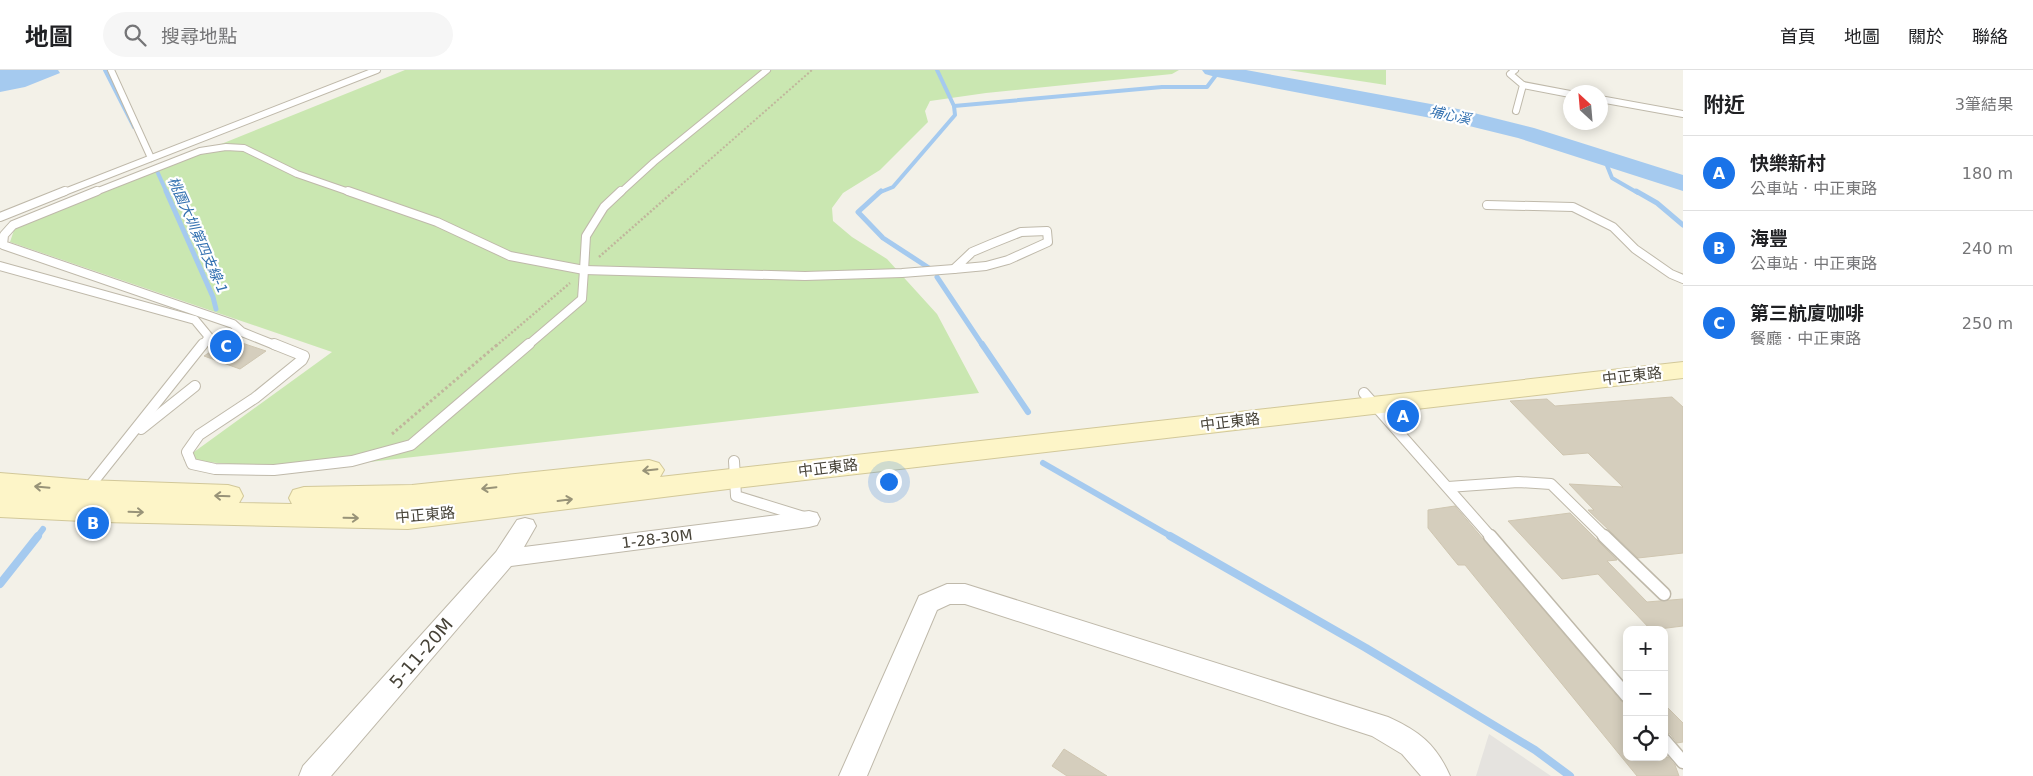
<!DOCTYPE html>
<html lang="zh-TW">
<head>
<meta charset="utf-8">
<style>
  body { margin:0; font-family:"DejaVu Sans","Noto Sans TC",sans-serif; background:#f6f6f6; color:#202124 }
  .controls { position:absolute; right:15px; bottom:15px; display:grid; overflow:hidden; border-radius:10px; box-shadow:0 2px 12px #0003 }
  .controls button { width:45px; height:45px; display:grid; place-items:center; padding:0; border:0; border-bottom:1px solid #e0e0e0; background:#fff; color:#202124; font:25px sans-serif }
  .compass { position:absolute; left:1563px; top:15px; width:45px; height:45px; border-radius:50%; background:#fff; box-shadow:0 2px 12px #0003; rotate:334deg }
  .you { position:absolute; left:888px; top:411px; width:18px; height:18px; margin:-12px; border:4px solid #fff; border-radius:50%; background:#1a73e8; box-shadow:0 0 0 8px #1a73e833 }
  .badge { display:grid; place-items:center; width:32px; height:32px; border-radius:50%; background:#1a73e8; color:#fff; font-size:16px; font-weight:700 }
  .pin { position:absolute; translate:-50% -50%; border:2px solid #fff; box-shadow:0 1px 5px #0006 }
  .list { margin:0; padding:0; list-style:none }
  h2 { display:flex; justify-content:space-between; align-items:center; height:65px; margin:0; padding:0 20px; font-size:21px }
  h2 small { font-size:16px; font-weight:400; color:#757577 }
  .list li { display:grid; grid-template-columns:32px 1fr auto; gap:15px; align-items:center; box-sizing:border-box; height:75px; padding:0 20px; border-top:1px solid #e0e0e0 }
  .list b { display:block; font-size:19px; white-space:nowrap }
  .list p { margin:0; font-size:16px; white-space:nowrap; color:#757577 }
  .list em { font-size:16px; font-style:normal; color:#757577 }
  .icon { flex:none; width:28px; height:28px; fill:none; stroke:currentColor; stroke-width:2; stroke-linecap:round; stroke-linejoin:round }
  .map { position:relative; flex:none; width:1683px; height:706px; overflow:hidden }
  header { display:flex; align-items:center; gap:30px; box-sizing:border-box; height:70px; padding:0 25px; background:#fff; border-bottom:1px solid #e0e0e0 }
  header strong { font-size:24px }
  nav { display:flex; gap:28px; margin-inline-start:auto; font-size:18px }
  .search { width:350px; height:45px; background:#f6f6f6; display:flex; align-items:center; gap:12px; box-sizing:border-box; padding:0 18px; border-radius:28px; color:#757577; font-size:19px }
  main { display:flex }
  aside { flex:1; background:#fff }
  .map>svg:first-child { display:block }
</style>
</head>
<body>
<header>
<strong>地圖</strong>
<div class="search"><svg class="icon" aria-label="search" viewBox="0 0 24 24"><circle cx="10" cy="10" r="6"/><path d="M15 15l6 6"/></svg>搜尋地點</div>
<nav><a>首頁</a><a>地圖</a><a>關於</a><a>聯絡</a></nav>
</header>
<main>
<div class="map">
<svg width="1683" height="706" viewBox="0 0 1683 706">
  <rect width="100%" height="100%" fill="#f3f1e8"/>
  <g fill="#cae7b1">
    <path d="M405,0H1179L1172,4L986,23L930,31L925,41L928,52L880,100L843,123L832,138L833,151L852,167L887,189L937,244L979,323L299,400L183,390L332,282L10,172L15,157Z"/>
    <path d="M1288,0H1386V15Z"/>
  </g>
  <path fill="#e5e3df" d="M1489,664L1551,706H1476Z"/>
  <path fill="#a5caef" d="M0,0H58L60,3L25,17L0,22Z"/>
  <g fill="none" stroke-linecap="round" stroke-linejoin="round">
    <g stroke="#a5caef" stroke-width="4">
      <path d="M105,0L134,57"/>
      <path d="M954,36L1162,17H1207L1219,1"/>
      <path d="M1604,88L1612,108L1638,123"/>
      <path d="M157,101L167,123"/>
      <path d="M878,123L893,117L955,45L954,36L937,0"/>
    </g>
    <g stroke="#a5caef" stroke-width="5">
      <path d="M166,121L213,227L216,239"/>
      <path d="M881,121L858,142L883,168L929,198"/>
      <path d="M1636,121L1657,133L1683,155"/>
      <path d="M937,207L983,276"/>
    </g>
    <g stroke="#a5caef" stroke-width="6">
      <path d="M982,274L1028,342"/>
      <path d="M1043,393L1172,467"/>
      <path d="M37,467L43,459"/>
    </g>
    <g stroke="#a5caef" stroke-width="8">
      <path d="M1170,466L1366,578L1535,680L1570,706"/>
      <path d="M0,514L38,466"/>
    </g>
    <path fill="#a5caef" fill-rule="evenodd" d="M1202,0H1246L1458,39L1534,58L1683,105V121L1518,68L1457,53L1212,6L1205,4Z"/>
  </g>
  <g fill="#d5cebd" stroke="#cfc6b1">
    <path d="M230,269L266,281L240,299L204,286Z"/>
    <path d="M1672,327L1683,337V483L1638,488L1588,440H1594L1569,414L1623,417L1588,383L1563,385L1510,331L1547,329L1555,336Z"/>
    <path d="M1455,436L1621,631L1627,634V687H1668L1675,695L1679,706H1637L1465,495H1458L1428,458V440Z"/>
    <path d="M1570,443L1617,490L1607,491L1647,532L1683,529V556L1651,560L1598,504L1562,509L1508,451Z"/>
    <path d="M1664,634L1683,653V672L1677,673L1670,664L1664,662Z"/>
    <path d="M1064,679L1107,706H1067L1052,696Z"/>
  </g>
  <g fill="none" stroke-linecap="round" stroke-linejoin="round">
    <defs>
      <g id="service-far3">
        <path d="M111,0L151,88"/>
        <path d="M1515,0L1510,4L1523,15L1516,41"/>
        <path d="M1523,15L1570,24"/>
        <path d="M1600,29L1683,44"/>
        <path d="M62,123L377,0"/>
        <path d="M93,123L200,81L226,77L244,78L297,104L352,123"/>
        <path d="M620,123L654,92L767,0"/>
      </g>
      <g id="service-far2">
        <path d="M97,121L13,155L4,165L3,175L233,254L242,262L277,276"/>
        <path d="M348,121L437,152L510,186L584,200"/>
        <path d="M1487,135L1573,137L1613,157L1635,179L1671,204L1683,209"/>
        <path d="M0,147L65,121"/>
        <path d="M1047,161L1048,172L1008,190L986,196L954,199L972,182L991,174L1021,162Z"/>
        <path d="M0,196L195,250L209,267L202,276"/>
        <path d="M584,200L805,206L902,203L954,199"/>
        <path d="M584,200L586,166L604,137L621,121"/>
        <path d="M527,276L582,229L584,200"/>
      </g>
      <g id="service-far1">
        <path d="M274,274L304,286L302,290L255,328L199,365L187,382L192,394L215,399L274,400L352,391L411,375L529,274"/>
        <path d="M1364,323L1491,467"/>
        <path d="M141,359L195,316"/>
        <path d="M734,391L736,426L804,447"/>
        <path d="M1448,417L1518,412L1551,414L1605,467"/>
        <path d="M86,421L203,274"/>
      </g>
      <g id="service">
        <path d="M1490,466L1627,626"/>
        <path d="M1604,466L1664,524"/>
        <path d="M1664,670L1683,692"/>
      </g>
      <g id="minor">
        <path d="M809,441L817,443L820,449L817,455L809,457L511,496L331,706H299L303,696L496,482L517,450L525,448L533,450L536,456L524,477Z"/>
        <path d="M947,514H965L1388,647C1419,661 1436,674 1450,706H1421L1402,684L1372,666L965,534H950L937,540L867,706H839L919,526Z"/>
      </g>
      <path id="secondary" d="M1683,292V308L736,418L408,459L103,452L0,447V425H8H0V403L86,410L228,415L239,418L243,426L239,433L292,434L289,428L293,420L304,417L412,415L649,390L659,393L664,400L660,407Z"/>
    </defs>
    <use href="#service-far3" stroke="#bfb9aa" stroke-width="8"/>
    <use href="#service-far2" stroke="#bfb9aa" stroke-width="10"/>
    <use href="#service-far1" stroke="#bfb9aa" stroke-width="12"/>
    <use href="#service" stroke="#bfb9aa" stroke-width="15"/>
    <use href="#minor" stroke="#bfb9aa" stroke-width="2"/>
    <use href="#secondary" stroke="#d2c899" stroke-width="2"/>
    <path stroke="#c0b69c" stroke-width="2" stroke-dasharray="2 2" stroke-linecap="butt" d="M672,123L812,0"/>
    <g stroke="#c0b69c" stroke-width="2.5" stroke-dasharray="2 2" stroke-linecap="butt">
      <path d="M599,187L674,121"/>
      <path d="M496,276L570,213"/>
    </g>
    <path stroke="#c0b69c" stroke-width="3" stroke-dasharray="2.5 2.5" stroke-linecap="butt" d="M392,364L498,274"/>
    <use href="#service-far3" stroke="#fff" stroke-width="6"/>
    <use href="#service-far2" stroke="#fff" stroke-width="8"/>
    <use href="#service-far1" stroke="#fff" stroke-width="10"/>
    <use href="#service" stroke="#fff" stroke-width="12"/>
    <use href="#minor" fill="#fff" fill-rule="evenodd"/>
    <use href="#secondary" fill="#fdf5c8" fill-rule="evenodd"/>
  </g>
  <defs><path id="oneway-shaft" d="M-6 0H5M1.5-3L5.5 0L1.5 3" fill="none" stroke-width="1.6" stroke-linecap="round" stroke-linejoin="round" transform="scale(1.25)"/></defs>
  <g stroke="#989378">
    <use href="#oneway-shaft" transform="translate(650 400) rotate(174)"/>
    <use href="#oneway-shaft" transform="translate(42 417) rotate(-175)"/>
    <use href="#oneway-shaft" transform="translate(489 418) rotate(174)"/>
    <use href="#oneway-shaft" transform="translate(222 426) rotate(-178)"/>
    <use href="#oneway-shaft" transform="translate(565 430) rotate(-7)"/>
    <use href="#oneway-shaft" transform="translate(136 442) rotate(2)"/>
    <use href="#oneway-shaft" transform="translate(351 448) rotate(1)"/>
  </g>
  <g text-anchor="middle" dominant-baseline="central" stroke-width="4.5" stroke-linejoin="round" paint-order="stroke">
    <g font-size="14" font-style="italic" fill="#3270b0" stroke="#fff">
      <text transform="translate(1450 45) rotate(12)">埔心溪</text>
      <text transform="translate(198 165) rotate(66)">桃園大圳第四支線-1</text>
    </g>
    <g font-size="15" fill="#464237" stroke="#fff">
      <text transform="translate(1632 306) rotate(-7)">中正東路</text>
      <text transform="translate(1230 352) rotate(-7)">中正東路</text>
      <text transform="translate(828 398) rotate(-7)">中正東路</text>
      <text transform="translate(425 445) rotate(-5)">中正東路</text>
      <text transform="translate(657 469) rotate(-7)">1-28-30M</text>
    </g>
    <g font-size="18" fill="#464237" stroke="#fff">
      <text transform="translate(421 583) rotate(-49)">5-11-20M</text>
    </g>
  </g>
</svg>
<div class="controls">
<button>+</button>
<button>−</button>
<button><svg class="icon" aria-label="locate" viewBox="0 0 24 24"><circle cx="12" cy="12" r="6"/><path d="M12 2v4M12 18v4M2 12h4M18 12h4"/></svg></button>
</div>
<svg class="compass" viewBox="-18 -18 36 36"><path d="M0-13l5 13h-10z" fill="#e53935"/><path d="M0 13l5-13h-10z" fill="#757577"/></svg>
<div class="you"></div>
<div class="pin badge" style="left:1403px;top:346px">A</div>
<div class="pin badge" style="left:93px;top:453px">B</div>
<div class="pin badge" style="left:226px;top:276px">C</div>
</div>
<aside>
<h2>附近<small>3筆結果</small></h2>
<ul class="list">
<li><span class="badge">A</span><div><b>快樂新村</b><p>公車站 · 中正東路</p></div><em>180 m</em></li>
<li><span class="badge">B</span><div><b>海豐</b><p>公車站 · 中正東路</p></div><em>240 m</em></li>
<li><span class="badge">C</span><div><b>第三航廈咖啡</b><p>餐廳 · 中正東路</p></div><em>250 m</em></li>
</ul>
</aside>
</main>
</body>
</html>
